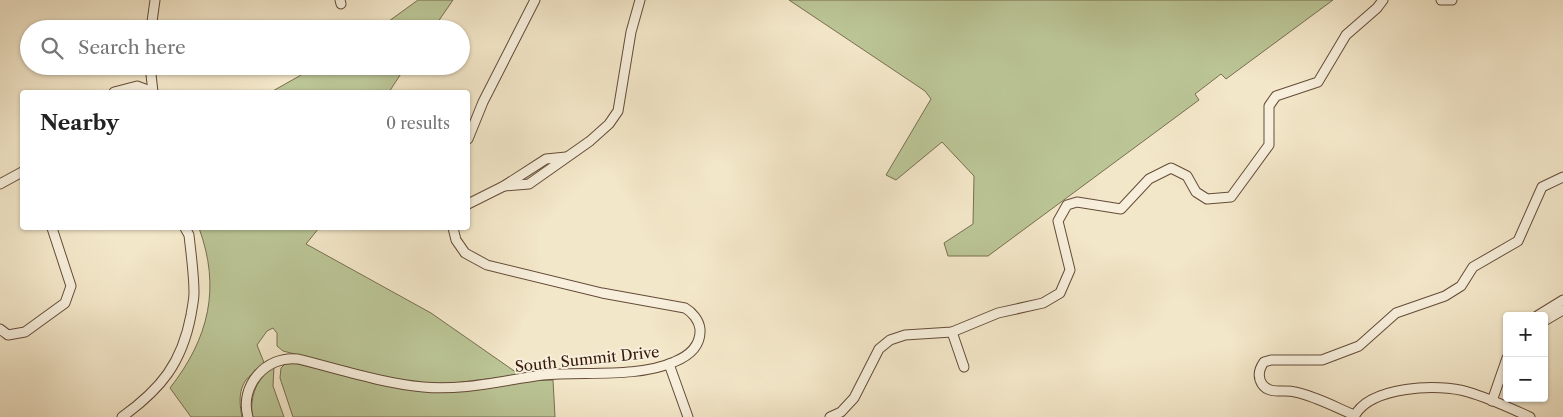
<!DOCTYPE html>
<html lang="en">
<head>
<meta charset="utf-8">
<style>
  body { margin:0; font-family:"Libre Caslon Text",serif; background:#f6f6f6; color:#222 }
  .controls { position:absolute; right:15px; bottom:15px; display:grid; overflow:hidden; border-radius:5px; box-shadow:0 1px 4px #0004 }
  .controls button { width:45px; height:45px; display:grid; place-items:center; padding:0; border:0; border-bottom:1px solid #e0e0e0; background:#fff; color:#222; font:25px sans-serif }
  .list { margin:0; padding:0; list-style:none }
  h2 { display:flex; justify-content:space-between; align-items:center; height:65px; margin:0; padding:0 20px; font-size:21px }
  h2 small { font-size:16px; font-weight:400; color:#767676 }
  .icon { flex:none; width:28px; height:28px; fill:none; stroke:currentColor; stroke-width:2; stroke-linecap:round; stroke-linejoin:round }
  .map { position:relative; flex:none; width:1563px; height:417px; overflow:hidden }
  .search { position:absolute; background:#fff; box-shadow:0 1px 4px #0004; left:20px; top:20px; width:450px; height:55px; display:flex; align-items:center; gap:12px; box-sizing:border-box; padding:0 18px; border-radius:28px; color:#767676; font-size:19px }
  .panel { position:absolute; background:#fff; box-shadow:0 1px 4px #0004; left:20px; top:90px; width:450px; height:140px; border-radius:5px }
  .map>svg:first-child { display:block }
</style>
</head>
<body>
<div class="map">
<svg width="1563" height="417" viewBox="0 0 1563 417">
  <rect width="100%" height="100%" fill="#f3e7c9"/>
  <filter id="stains"><feTurbulence type="fractalNoise" baseFrequency=".004" numOctaves="4"/><feColorMatrix values="0 0 0 0 .2 0 0 0 0 .09 0 0 0 0 .02 0 0 0 .5 -.17"/></filter>
  <radialGradient id="worn" r=".72"><stop offset=".6" stop-color="#630" stop-opacity="0"/><stop offset="1" stop-color="#630" stop-opacity=".3"/></radialGradient>
  <g fill="#bbc596" stroke="#786e4f">
    <path d="M418,0H453L433,29H378Z"/>
    <path d="M789,0H1333L1226,79L1221,74L1195,94L1199,100L988,256H948L944,243L973,224L974,176L942,142L896,180L886,175L931,99L925,91Z"/>
    <path d="M317,66H406L389,92H271Z"/>
    <path d="M199,228H319L306,244L431,313L520,375L445,384L405,382L283,351L277,346V333L273,328L267,331L257,345L265,365C261,369 256,371 251,375C238,385 239,402 242,417H191L170,388C209,338 221,288 199,228Z"/>
    <path d="M286,363H294L384,385L553,380L555,417H293L280,378L281,368Z"/>
    <path d="M274,366L273,386L284,417H253C248,399 258,375 274,366Z"/>
  </g>
  <g fill="none" stroke-linecap="round" stroke-linejoin="round">
    <defs>
      <g id="minor">
        <path d="M340,0L341,4"/>
        <path d="M1441,0H1452"/>
        <path d="M151,29L155,0"/>
        <path d="M150,66L153,92"/>
        <path d="M114,92L137,86L153,92"/>
        <path d="M468,139L483,102L535,0"/>
        <path d="M0,184L22,172"/>
        <path d="M504,186L529,184L590,141L609,124L618,111L631,32L640,0"/>
        <path d="M468,204L504,186L546,159L566,157"/>
        <path d="M1537,316L1563,300"/>
        <path d="M1544,321L1563,310"/>
        <path d="M0,329L8,335L25,332L65,303L71,286L52,228"/>
        <path d="M952,332L964,367"/>
        <path d="M669,364L688,417"/>
        <path d="M1492,401L1507,358"/>
        <path d="M1354,415C1335,407 1315,396 1295,392C1285,389 1269,395 1262,384C1257,376 1259,369 1264,362L1271,360H1322L1359,346L1396,313L1445,296L1461,286L1473,267L1518,241L1542,187L1563,177"/>
        <path d="M122,417C161,389 182,363 191,315C192,308 194,300 194,293C194,274 191,254 189,235L185,228"/>
        <path d="M248,417C239,386 266,355 298,359C339,369 381,383 423,387C463,391 504,380 543,375C583,371 638,378 674,362C689,356 701,346 700,329C699,320 692,312 685,308L602,293L487,265L465,253L456,240L453,228"/>
        <path d="M830,417L841,412L854,398L879,349L890,340L905,335L952,332L998,313L1043,303L1060,293L1070,270L1058,221L1067,205L1077,202L1121,209L1149,179L1171,168L1187,176L1196,192L1207,199L1231,197L1269,145V106L1276,96L1318,82L1346,35L1377,8L1383,0"/>
        <path d="M1354,417C1369,386 1439,383 1468,392C1489,398 1510,408 1530,417"/>
      </g>
    </defs>
    <use href="#minor" stroke="#644c38" stroke-width="11"/>
    <use href="#minor" stroke="#f7efdc" stroke-width="9"/>
  </g>
  <g text-anchor="middle" dominant-baseline="central" stroke-width="4" stroke-linejoin="round" paint-order="stroke">
    <g font-size="15" fill="#351808" stroke="#f7efdc">
      <text transform="translate(587 359) rotate(-6)">South Summit Drive</text>
    </g>
  </g>
  <rect width="100%" height="100%" filter="url(#stains)"/>
  <rect width="100%" height="100%" fill="url(#worn)"/>
</svg>
<div class="controls">
<button>+</button>
<button>−</button>
</div>
<div class="search"><svg class="icon" aria-label="search" viewBox="0 0 24 24"><circle cx="10" cy="10" r="6"/><path d="M15 15l6 6"/></svg>Search here</div>
<section class="panel">
<h2>Nearby<small>0 results</small></h2>
<ul class="list">
</ul>
</section>
</div>
</body>
</html>
